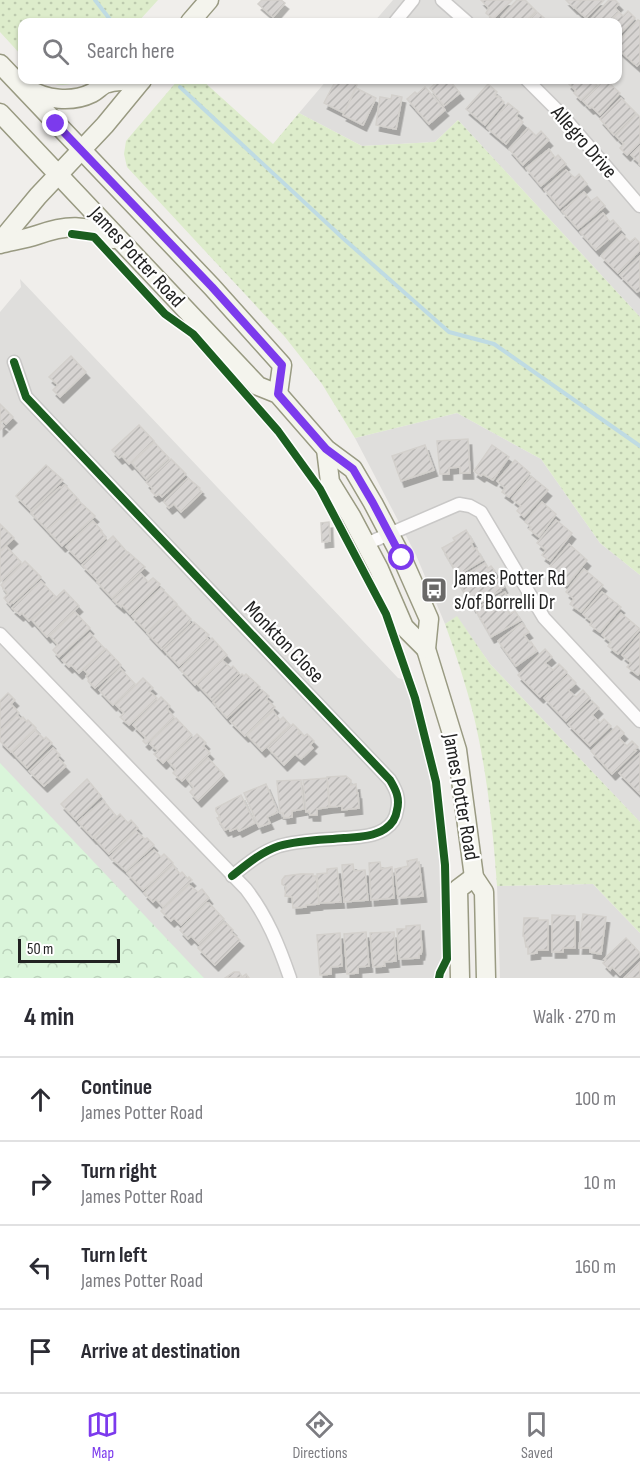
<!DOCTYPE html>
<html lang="en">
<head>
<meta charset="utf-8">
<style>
  body { margin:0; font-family:"Sofia Sans Condensed",sans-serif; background:#f2f2f3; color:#2b2b33 }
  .scale { position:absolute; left:18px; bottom:15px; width:102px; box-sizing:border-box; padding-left:6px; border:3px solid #222; border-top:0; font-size:16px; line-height:21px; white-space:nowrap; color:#222; -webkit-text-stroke:4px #fff; paint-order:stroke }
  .stop { position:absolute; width:18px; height:18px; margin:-14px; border:4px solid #7c3aed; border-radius:50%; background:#fff }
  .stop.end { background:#7c3aed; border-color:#fff; box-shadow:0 2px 6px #0008 }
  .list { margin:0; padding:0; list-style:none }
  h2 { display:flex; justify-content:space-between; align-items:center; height:78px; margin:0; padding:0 24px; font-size:26px }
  h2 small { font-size:20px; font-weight:400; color:#7c7c81 }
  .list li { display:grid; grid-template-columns:39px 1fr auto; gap:18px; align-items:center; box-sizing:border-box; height:84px; padding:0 24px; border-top:2px solid #e1e1e2 }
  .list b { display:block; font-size:22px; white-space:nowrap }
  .list p { margin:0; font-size:20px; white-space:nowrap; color:#7c7c81 }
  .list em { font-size:20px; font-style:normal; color:#7c7c81 }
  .icon { flex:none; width:33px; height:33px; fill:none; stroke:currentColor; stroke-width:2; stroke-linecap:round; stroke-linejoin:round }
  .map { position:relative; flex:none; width:640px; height:978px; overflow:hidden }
  .search { position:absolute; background:#fff; box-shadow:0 2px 4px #0004; left:18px; right:18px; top:18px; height:66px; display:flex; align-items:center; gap:15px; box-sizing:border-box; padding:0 21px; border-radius:12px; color:#7c7c81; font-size:22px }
  .sheet { height:414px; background:#fff }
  nav { display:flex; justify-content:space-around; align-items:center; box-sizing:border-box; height:84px; border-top:2px solid #e1e1e2; background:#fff; font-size:16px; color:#7c7c81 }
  nav a { display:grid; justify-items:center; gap:3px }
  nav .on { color:#7c3aed }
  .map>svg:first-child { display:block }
</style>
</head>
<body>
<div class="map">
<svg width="640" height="978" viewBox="0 0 640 978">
  <defs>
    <pattern id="grass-dots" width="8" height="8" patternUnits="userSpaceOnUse" patternTransform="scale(1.5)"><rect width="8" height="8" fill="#ddeccb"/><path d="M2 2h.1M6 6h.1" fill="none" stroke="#bdcaae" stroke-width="1.8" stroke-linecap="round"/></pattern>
    <pattern id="park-crowns" width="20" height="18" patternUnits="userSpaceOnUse" patternTransform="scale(1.5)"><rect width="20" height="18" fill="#daf5da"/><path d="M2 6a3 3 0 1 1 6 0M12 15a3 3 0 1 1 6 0" fill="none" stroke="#bbd2bb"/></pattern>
    <pattern id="building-hatch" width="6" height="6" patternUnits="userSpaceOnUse" patternTransform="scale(1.5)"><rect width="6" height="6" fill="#d7d4d2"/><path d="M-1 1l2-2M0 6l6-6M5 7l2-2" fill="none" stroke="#b8b6b4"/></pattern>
    <filter id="shadow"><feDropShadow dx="3.5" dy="6" stdDeviation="0" flood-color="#0004"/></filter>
  </defs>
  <rect width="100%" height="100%" fill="#f0eeeb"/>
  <g fill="#dfdedc">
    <path d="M393,0H640V317L458,120L435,142L362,146L299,113L327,80H618V22H374Z"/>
    <path d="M20,279L398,678L406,680L425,750L437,825L441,881L443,978H0V312L21,287Z"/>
    <path d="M457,413L541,459L600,543L640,575V822L490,664L457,617L445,624L416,555L355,438Z"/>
    <path d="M593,884L640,933V978H500L497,886Z"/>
  </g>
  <g fill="url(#grass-dots)">
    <path d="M0,0H158L138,22H22V56L0,32Z"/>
    <path d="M46,80H84C71,85 58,88 46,80Z"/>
    <path d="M178,80H202L273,144L299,113L362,146L435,142L458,120L640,317V575L600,543L541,459L457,413L355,438L322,384L285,337L127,167L124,154L126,141Z"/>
    <path d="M457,616L490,664L640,822V933L593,884L497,886C493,829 487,772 474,717C466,685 456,654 445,624Z"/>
  </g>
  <path fill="url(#park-crowns)" d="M0,763L201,975L204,978H0Z"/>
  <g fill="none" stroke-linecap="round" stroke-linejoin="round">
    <g stroke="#bfdbe3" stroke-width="4">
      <path d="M95,0L112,22"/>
      <path d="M180,87L345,240L449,332L494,344L640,446"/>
    </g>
  </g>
  <g fill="url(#building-hatch)" stroke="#d3d0cc" stroke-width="1.5" filter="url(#shadow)">
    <path d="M262,0H281L285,3L273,17L258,4Z"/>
    <path d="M481,0H512L493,19L486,13L489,8Z"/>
    <path d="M517,0H525L536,11L525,22H506L501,17Z"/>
    <path d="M566,0H582L574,8Z"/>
    <path d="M582,0H604L586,18L575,8Z"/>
    <path d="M609,0H615L619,4L615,8L619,12L608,22H590L589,21Z"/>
    <path d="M628,11L635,18L618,36V22H610L619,12L623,16Z"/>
    <path d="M537,12L549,22H527Z"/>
    <path d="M638,20L640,21V63L637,66L620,51L618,48V42Z"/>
    <path d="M336,80H348L357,85L344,113L324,103Z"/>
    <path d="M435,80H449L460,93L444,106L430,88L437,82Z"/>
    <path d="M571,80H601L581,100L574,93L576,91L568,83Z"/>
    <path d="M604,80H606L620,93L600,115L592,107L590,108L583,101Z"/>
    <path d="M488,84L497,92L495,95L497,97L498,96L504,102L485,125L466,109Z"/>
    <path d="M425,87L445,110L429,124L407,99L415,92L417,94Z"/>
    <path d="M356,88L376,98L363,125L343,115Z"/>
    <path d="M392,95L402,97L396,129L376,125L380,97L391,99Z"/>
    <path d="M621,98L636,113L614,135L600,119Z"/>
    <path d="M508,103L519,112L516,116L523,122L506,144L487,128Z"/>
    <path d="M637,114L640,117V142L627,155L620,148L624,144L616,136Z"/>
    <path d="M528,128L536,136L541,131L549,140L523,165L509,149Z"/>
    <path d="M640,146V165L639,164L640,163L631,155Z"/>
    <path d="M549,149L555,158L558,155L566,164L541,186L526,168Z"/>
    <path d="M566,170L575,178L579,174L587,184L560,208L544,189Z"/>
    <path d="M584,192L591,201L597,197L605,206L578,229L562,211Z"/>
    <path d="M603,213L610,222L613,220L621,229L596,250L580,232Z"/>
    <path d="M622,234L630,242L635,238L640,243V250L618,273L601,256Z"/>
    <path d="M640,256V290L637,292L620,275Z"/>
    <path d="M71,356L86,372L60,397L53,390L58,385L49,377Z"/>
    <path d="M0,404L13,417L6,424L3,421L0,423L4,426L0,430Z"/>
    <path d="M139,425L154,441L129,464L122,456L119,458L112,450Z"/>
    <path d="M468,439L470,473H460V467L449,468V474H440L437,441Z"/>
    <path d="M154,442L169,458L146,479L132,463Z"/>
    <path d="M425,445L434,470L401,481L392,456Z"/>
    <path d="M492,445L509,457L493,480L483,474L481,476L474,471Z"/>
    <path d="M171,459L186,474L162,497L159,494L156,496L151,491L153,489L146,482Z"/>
    <path d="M515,460L530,473L509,497L502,492L505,488L497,481Z"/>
    <path d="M46,465L63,480L31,511L16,496Z"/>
    <path d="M531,476L548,490L524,517L517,511L521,506L512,499Z"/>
    <path d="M188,478L200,488L199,489L202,492L181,512L174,504L169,508L164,502L165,500Z"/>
    <path d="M64,485H65L79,500L47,530L31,513L60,487L61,488Z"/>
    <path d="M79,501L95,516L62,546L47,530Z"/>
    <path d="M542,502L556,514L539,537L529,529L531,527L525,522Z"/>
    <path d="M556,520L572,533L550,561L542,555L546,550L537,543Z"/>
    <path d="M93,521L102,531L101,532L106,538L81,562L66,547Z"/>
    <path d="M329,522L330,541L322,542L321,523Z"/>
    <path d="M0,524L14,538L0,551Z"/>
    <path d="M466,530L473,542L471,543L474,549L476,548L483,560L458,575L442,548L455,541L453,538Z"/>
    <path d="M113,536L127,552L98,581L82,565Z"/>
    <path d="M569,544L587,560L567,585L557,577L560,573L550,566Z"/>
    <path d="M6,546L21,562L0,582V552Z"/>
    <path d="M128,552L145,567L112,598L97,582Z"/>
    <path d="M25,561L41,577L13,603L12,602L10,605L4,598L8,594L1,585Z"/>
    <path d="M485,563L488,568L491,566L495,571L489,575L493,583L500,579L504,587L500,589L501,590L473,607L457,580Z"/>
    <path d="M584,569L603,585L581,612L570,604L574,599L566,592Z"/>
    <path d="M141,574L148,582L153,578L160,584L130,614L122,605L121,607L113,600Z"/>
    <path d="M41,581L56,597L29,621L22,613L20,615L12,608Z"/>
    <path d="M161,588L177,604L147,632L132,616Z"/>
    <path d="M64,590L79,606L47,637L32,620Z"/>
    <path d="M505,592L510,602L504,605L510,614L515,611L521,620L491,637L475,609Z"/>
    <path d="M602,592L621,607L600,632L590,625L592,622L583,614Z"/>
    <path d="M177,605L191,619L188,623H189L162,649L147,633Z"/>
    <path d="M75,612L90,628L59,657L53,650L58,645L50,636Z"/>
    <path d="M621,613L640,629L618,654L608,646L611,642L602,635Z"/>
    <path d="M194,622L209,635L206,637L208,639L179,666L164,650Z"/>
    <path d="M522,623L529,632L524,635L530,643L531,642L537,651L516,666L498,641Z"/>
    <path d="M90,633L105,649L79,673L71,665L69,667L62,660Z"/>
    <path d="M640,634V672L638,675L627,667L631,663L622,655Z"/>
    <path d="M212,638L227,655L195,685L180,669Z"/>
    <path d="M106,649L121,665L95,688L88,681L89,680L86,676L88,674L84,670Z"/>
    <path d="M545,649L552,657L545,663L553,670L559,664L567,672L540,697L518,675Z"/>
    <path d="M222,660L231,668L233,666L239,673L212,700L197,684Z"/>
    <path d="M120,668L135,684L113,705L99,690Z"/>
    <path d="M242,674L244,676L246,674L260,687L227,718L213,702Z"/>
    <path d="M568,675L576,683L568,690L576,697L583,690L590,698L566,721L544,698Z"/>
    <path d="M143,678L153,688L149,691L157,698L129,725L120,717L124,713L116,705Z"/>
    <path d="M262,690L269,696L266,699L275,707L245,736L230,721Z"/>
    <path d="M8,693L15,700L11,704L19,713L0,731V701Z"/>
    <path d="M161,697L170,706L167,709L174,717L146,744L143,741L146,738L133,725Z"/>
    <path d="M592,701L599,708L592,715L600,723L604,719L611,726L590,746L568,724Z"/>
    <path d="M273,711L280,720L283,717L290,725L262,751L247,735Z"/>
    <path d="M17,715L21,719L23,717L27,722L28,720L36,728L11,752L0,741V731Z"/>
    <path d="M176,718L192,735L163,763L154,754L158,751L150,744L152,740Z"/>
    <path d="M293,724L300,731L298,733L299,734L301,732L304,736L307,734L314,741L310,745L313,748L301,759L295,754L284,765L268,748Z"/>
    <path d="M617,726L624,733L619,738L627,746L632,741L638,747L634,750L636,751L612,774L591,751Z"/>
    <path d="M35,730L44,739L46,737L52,743L27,768L12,752Z"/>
    <path d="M197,734L206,743L203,746L210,753L182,781L173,773L176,770L168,761Z"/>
    <path d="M53,748L60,755L57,757L66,766L44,786L29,771Z"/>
    <path d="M640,753V794L619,773Z"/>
    <path d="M208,758L224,775L198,801L190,792L194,788L187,779Z"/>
    <path d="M346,776L351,780V785L356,784L357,793H358L359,808L342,810V806L330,807L327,777Z"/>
    <path d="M327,778L329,807L317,809V815H310L309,811L306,812L303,780Z"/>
    <path d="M87,779L101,796L76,820L61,804Z"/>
    <path d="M301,780L304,809L292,811V817L284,818L283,813H280L277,781Z"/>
    <path d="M266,784L278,812L267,817L270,823L259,827L244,793Z"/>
    <path d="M241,795L255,823L239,831L237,828L230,831L229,828L225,830L217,818L220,817L216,811V808Z"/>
    <path d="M103,800L116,816L93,838L78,822Z"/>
    <path d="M120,814L128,823L131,820L138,828L109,854L94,838Z"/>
    <path d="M136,831L145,839L147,838L154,845L126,871L110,857Z"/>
    <path d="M154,850L161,857L164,854L173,863L143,890L127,873Z"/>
    <path d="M417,859V863L419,862L423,896L398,898L395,869L408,866L407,861Z"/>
    <path d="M380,862L381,869L392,867L394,898L371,900L369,863Z"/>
    <path d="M353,864L354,871L365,870L368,900L344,902L342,865Z"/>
    <path d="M173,865L180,874L182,872L188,879L189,877L192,880L163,907L156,899L153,902L144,893Z"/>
    <path d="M337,868L341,902L319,903L317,874L327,873V869Z"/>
    <path d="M300,874H313V876H316L319,904L306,905V907L293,908L292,897L285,896L286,887L282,884V880L285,876Z"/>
    <path d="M189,885L198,892L202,889L209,898L181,925L174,918L171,921L161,911Z"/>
    <path d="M207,903H209L224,919L199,944L191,936L188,939L180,930Z"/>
    <path d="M583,914L606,917L601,954L590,952V948H579Z"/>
    <path d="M552,915L575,916V948H563V952H552Z"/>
    <path d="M524,918H538V920H548V950H537V953L528,954V947H526L524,936H523Z"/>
    <path d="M224,922L225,924L226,923L233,930L231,932L240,940L215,965L198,948Z"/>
    <path d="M420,925L422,949L421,954H419V958L399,959L397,929H406V926Z"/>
    <path d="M366,932L369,966L358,967V973L347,974L344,934Z"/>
    <path d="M394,932L396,961L384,962L385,966L373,967L370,933Z"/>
    <path d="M340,933L342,966L331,967V974L320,975L317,935Z"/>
    <path d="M626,938L640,953V956L620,975L612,967L610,970L603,963L606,960L604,959Z"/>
    <path d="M640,962V978H624Z"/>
    <path d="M234,972H239L242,977L246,974L249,978H225Z"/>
  </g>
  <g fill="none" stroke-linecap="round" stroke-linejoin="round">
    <defs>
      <g id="minor">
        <path d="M442,0L467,22"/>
        <path d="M395,22L413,0"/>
        <path d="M527,80L560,113L640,206"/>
        <path d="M14,362L26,397L390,780C396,790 400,798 397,810C396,818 391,825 385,829C373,837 357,837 344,838C322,840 300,840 279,846C261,852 247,864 232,876"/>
        <path d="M366,544L459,504L470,506L481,512L544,618L640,721"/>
        <path d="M0,634L246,889C267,916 279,946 290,978"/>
      </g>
      <g id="secondary">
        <path d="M190,22L209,0"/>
        <path d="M0,64L212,287L282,365L278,394"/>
        <path d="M27,88C45,100 72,103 92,93C98,90 102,84 108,83C119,80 131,81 142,80"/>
        <path d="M0,113L258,386L278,394L326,449L353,469L373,503L402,558L429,619L426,649L457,750L474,877L484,892L486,978"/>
        <path d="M0,242L38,196L105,125L142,80"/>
        <path d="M0,244C12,241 25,239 37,235C65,225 87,223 113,239"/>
        <path d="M326,449L330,482L351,516L379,569L404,627L426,649"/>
        <path d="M460,978L458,889L474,877"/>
      </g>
    </defs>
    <use href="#minor" stroke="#c9c8c7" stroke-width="15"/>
    <use href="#secondary" stroke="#999a82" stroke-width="21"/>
    <use href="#minor" stroke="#fdfcfc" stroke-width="12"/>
    <use href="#secondary" stroke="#f4f4ed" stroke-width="18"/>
    <defs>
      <g id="cycleway">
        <path d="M72,234L94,237L165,314L193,334L278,431L320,489L386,614L415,698L436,782L445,865L447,959L440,973L439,978"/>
        <path d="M14,362L26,397L390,780C396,790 400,798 397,810C396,818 391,825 385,829C373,837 357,837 344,838C322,840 300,840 279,846C261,852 247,864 232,876"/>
      </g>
    </defs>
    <use href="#cycleway" stroke="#fff" stroke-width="11"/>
    <use href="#cycleway" stroke="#1b5e20" stroke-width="8"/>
  </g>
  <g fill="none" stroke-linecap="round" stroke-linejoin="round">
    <path stroke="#7c3aed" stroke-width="8" d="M56,124L212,287L282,365L278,394L326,449L353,469L373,503L402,558"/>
  </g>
  <defs>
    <symbol id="bus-square" viewBox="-11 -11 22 22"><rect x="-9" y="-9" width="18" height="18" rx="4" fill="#6a6968" stroke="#fff"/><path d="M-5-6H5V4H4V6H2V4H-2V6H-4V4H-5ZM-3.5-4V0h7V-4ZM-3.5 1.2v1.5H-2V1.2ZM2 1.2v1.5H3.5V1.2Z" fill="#fff"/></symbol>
  </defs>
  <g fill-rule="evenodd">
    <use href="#bus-square" x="419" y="575" width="30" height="30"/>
  </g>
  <g text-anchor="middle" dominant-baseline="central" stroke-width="4.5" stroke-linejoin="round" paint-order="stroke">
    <g font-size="21" fill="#222" stroke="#fff">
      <text transform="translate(584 142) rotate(49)">Allegro Drive</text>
      <text transform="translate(137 257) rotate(47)">James Potter Road</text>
      <text transform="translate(284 642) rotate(46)">Monkton Close</text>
      <text transform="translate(461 797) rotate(80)">James Potter Road</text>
    </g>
    <g font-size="21" fill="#222" stroke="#fff" text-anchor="start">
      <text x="454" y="578">James Potter Rd<tspan x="454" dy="24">s/of Borrelli Dr</tspan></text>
    </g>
  </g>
</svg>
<div class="scale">50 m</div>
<div class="stop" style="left:402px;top:558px"></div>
<div class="stop end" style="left:56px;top:124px"></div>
<div class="search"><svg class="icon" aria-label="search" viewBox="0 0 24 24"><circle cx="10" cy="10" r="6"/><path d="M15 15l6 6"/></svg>Search here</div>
</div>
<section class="sheet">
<h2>4 min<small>Walk · 270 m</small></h2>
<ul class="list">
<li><svg class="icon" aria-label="ahead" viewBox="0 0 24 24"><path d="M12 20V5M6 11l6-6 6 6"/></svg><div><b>Continue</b><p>James Potter Road</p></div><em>100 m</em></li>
<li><svg class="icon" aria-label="right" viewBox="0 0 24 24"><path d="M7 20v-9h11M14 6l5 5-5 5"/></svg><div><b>Turn right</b><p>James Potter Road</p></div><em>10 m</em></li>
<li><svg class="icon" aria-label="left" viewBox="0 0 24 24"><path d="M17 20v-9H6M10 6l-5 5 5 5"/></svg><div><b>Turn left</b><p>James Potter Road</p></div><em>160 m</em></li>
<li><svg class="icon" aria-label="arrive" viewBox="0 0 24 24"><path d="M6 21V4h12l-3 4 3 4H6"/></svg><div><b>Arrive at destination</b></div></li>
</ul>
</section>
<nav>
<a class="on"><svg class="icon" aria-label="map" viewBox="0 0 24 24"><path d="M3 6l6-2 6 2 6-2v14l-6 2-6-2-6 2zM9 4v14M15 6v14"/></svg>Map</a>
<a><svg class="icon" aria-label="directions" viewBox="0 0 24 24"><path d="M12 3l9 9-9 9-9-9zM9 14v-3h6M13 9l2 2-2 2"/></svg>Directions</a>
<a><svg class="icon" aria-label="saved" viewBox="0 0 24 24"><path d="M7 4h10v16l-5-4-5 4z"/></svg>Saved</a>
</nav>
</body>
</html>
